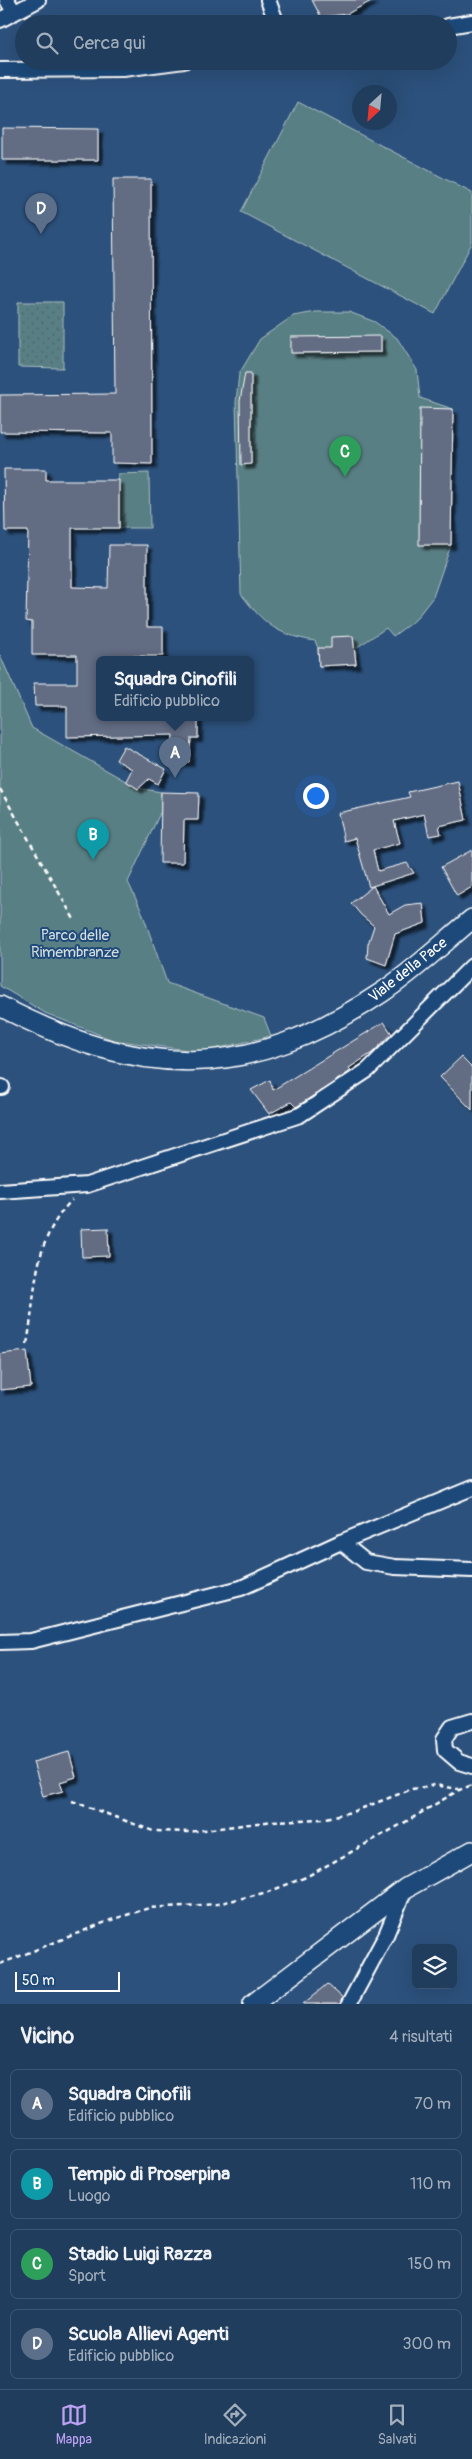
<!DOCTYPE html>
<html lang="it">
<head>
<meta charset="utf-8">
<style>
  body { margin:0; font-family:Pangolin,sans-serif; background:#2d4866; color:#f1f3f6 }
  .controls { position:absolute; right:15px; bottom:15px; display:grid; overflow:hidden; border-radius:8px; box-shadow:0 5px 20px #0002 }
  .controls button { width:45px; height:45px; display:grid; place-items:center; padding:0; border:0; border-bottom:1px solid #3e5672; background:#213d5d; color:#f1f3f6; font:25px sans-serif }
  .compass { position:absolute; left:352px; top:85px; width:45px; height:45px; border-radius:50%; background:#213d5d; box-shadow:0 5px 20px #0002; rotate:206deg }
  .scale { position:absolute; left:15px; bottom:12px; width:105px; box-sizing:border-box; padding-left:5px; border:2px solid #fff; border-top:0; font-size:14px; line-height:18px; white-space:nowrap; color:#fff; -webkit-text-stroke:4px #1f4a7a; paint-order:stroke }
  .you { position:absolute; left:315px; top:795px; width:18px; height:18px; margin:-12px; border:4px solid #fff; border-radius:50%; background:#1a73e8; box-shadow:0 0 0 8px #1a73e833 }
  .badge { display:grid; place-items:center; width:32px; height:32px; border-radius:50%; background:#bca0f2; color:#fff; font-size:16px; font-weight:700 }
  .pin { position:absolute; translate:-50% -41px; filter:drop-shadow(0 1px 2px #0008) }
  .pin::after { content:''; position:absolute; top:26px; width:18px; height:15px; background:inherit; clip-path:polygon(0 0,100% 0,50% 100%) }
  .popup { position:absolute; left:96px; top:656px; width:158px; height:65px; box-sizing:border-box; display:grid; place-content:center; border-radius:8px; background:#213d5d; filter:drop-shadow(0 1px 4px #0005); font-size:16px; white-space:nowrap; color:#a2aebc }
  .popup b { font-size:19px; color:#f1f3f6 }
  .popup::after { content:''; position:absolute; left:50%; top:100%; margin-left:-10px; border:10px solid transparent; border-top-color:#213d5d }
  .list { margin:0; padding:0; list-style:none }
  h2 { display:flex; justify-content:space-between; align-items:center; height:65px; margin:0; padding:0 20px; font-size:21px }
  h2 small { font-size:16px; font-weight:400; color:#a2aebc }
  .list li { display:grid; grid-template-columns:32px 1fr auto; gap:15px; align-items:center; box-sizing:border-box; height:70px; margin:0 10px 10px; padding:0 10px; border:1px solid #3e5672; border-radius:8px }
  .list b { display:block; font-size:19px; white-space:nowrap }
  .list p { margin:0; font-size:16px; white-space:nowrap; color:#a2aebc }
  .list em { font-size:16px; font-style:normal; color:#a2aebc }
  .icon { flex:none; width:28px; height:28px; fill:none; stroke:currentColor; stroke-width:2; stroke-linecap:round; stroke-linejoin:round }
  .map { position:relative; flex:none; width:472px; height:2004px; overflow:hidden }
  .search { position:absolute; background:#213d5d; box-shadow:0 5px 20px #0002; left:15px; right:15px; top:15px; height:55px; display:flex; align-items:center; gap:12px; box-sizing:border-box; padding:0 18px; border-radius:28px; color:#a2aebc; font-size:19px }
  .sheet { height:385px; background:#213d5d }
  nav { display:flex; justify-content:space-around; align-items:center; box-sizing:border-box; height:70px; border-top:1px solid #3e5672; background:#213d5d; font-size:14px; color:#a2aebc }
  nav a { display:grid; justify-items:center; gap:2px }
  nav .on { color:#bca0f2 }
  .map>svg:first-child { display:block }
</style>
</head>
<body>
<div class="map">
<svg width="472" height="2004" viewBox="0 0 472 2004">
  <defs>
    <pattern id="grass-dots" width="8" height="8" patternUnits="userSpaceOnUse" patternTransform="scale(1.25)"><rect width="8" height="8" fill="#597f84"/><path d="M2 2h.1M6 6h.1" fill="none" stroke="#526668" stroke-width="1.8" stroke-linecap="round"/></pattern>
    <filter id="shadow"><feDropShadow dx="4.5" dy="4.5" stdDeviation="1" flood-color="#0009"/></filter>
  </defs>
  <rect width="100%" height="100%" fill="#2c517c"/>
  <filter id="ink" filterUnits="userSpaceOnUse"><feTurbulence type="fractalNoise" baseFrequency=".02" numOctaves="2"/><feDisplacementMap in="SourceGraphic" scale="10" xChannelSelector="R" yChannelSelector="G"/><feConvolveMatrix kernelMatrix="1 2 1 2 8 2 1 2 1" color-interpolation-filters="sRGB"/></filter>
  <g filter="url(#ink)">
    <path fill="url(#grass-dots)" stroke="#acbfc2" d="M18,302H63V368L18,367Z"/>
    <g fill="#597f84" stroke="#acbfc2">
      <path d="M298,102L472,193V243L435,314L241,212Z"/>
      <path d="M316,312H349L375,322L397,338L417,370L420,398L453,409L451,545L433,597L415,620L393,636L386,628L356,648V664L319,666L318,648L315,641C277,635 264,624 241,594L236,402L239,374L260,339L293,316Z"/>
      <path d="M149,473L150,528H119L118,474Z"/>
      <path d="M0,655L32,728L138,788L161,792V811L128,882L142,912L167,983L264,1018L271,1036L202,1052L113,1040L45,1013L0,986Z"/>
    </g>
    <g fill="#626c83" stroke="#fff" filter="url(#shadow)">
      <path d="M312,0H373L347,14L321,17Z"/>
      <path d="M2,128L98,129V160H2Z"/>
      <path d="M113,179H151L152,464L112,463V433L0,432V395L115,394Z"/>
      <path d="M381,336V352L291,353V337Z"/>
      <path d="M245,373H251V464L241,465L240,401Z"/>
      <path d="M420,408L453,409L451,545H419Z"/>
      <path d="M4,469H46V480H119V528H72V587L108,588L109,545H147V627H163V656H121V659H100V717H198V738H191L189,762L172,761L173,735L67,737V706H35L34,683H77V655H32V622L26,621L28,531H5Z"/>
      <path d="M353,636L356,664L319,666L318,648H331V637Z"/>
      <path d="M124,746L166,769L158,784L149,779L138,789L126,781L132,769L116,760Z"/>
      <path d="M458,781L466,820L439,826L441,834L429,836L424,814L394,821L400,843L373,850L378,871L407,863L414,873L369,887L355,838L344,841L338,813L410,797L408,792Z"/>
      <path d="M161,792L199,793L198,820H184L183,863H160Z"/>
      <path d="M472,850V887L457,896L441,867Z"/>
      <path d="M373,886L389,914L405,905L423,903L425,923L395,934L386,965L367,958L368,944L374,926L361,915L351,903Z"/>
      <path d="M384,1022L392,1034L372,1053L349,1068L351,1071L296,1107L291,1102L269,1114L251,1090L270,1080L273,1090Z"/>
      <path d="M461,1057L472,1068V1110L440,1077Z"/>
      <path d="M108,1228L109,1256L82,1257L81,1229Z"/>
      <path d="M27,1351L31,1387L0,1390V1354Z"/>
      <path d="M69,1752L76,1777L60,1782L63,1791L43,1796L33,1762Z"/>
      <path d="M327,1984L343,1998L340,2004H303Z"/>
    </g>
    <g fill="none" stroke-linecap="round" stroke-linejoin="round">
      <defs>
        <g id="minor">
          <path d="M7,0L14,12"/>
          <path d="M268,0L277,24"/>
          <path d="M0,20L38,0"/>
          <path d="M448,26L472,22"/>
          <path d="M0,70L123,69L184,61"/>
          <path d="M0,1087H2"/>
          <path d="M0,1191L87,1185L300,1115L368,1070L472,966"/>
          <path d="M341,1542L366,1562L395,1567L472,1570"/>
          <path d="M0,1642L31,1641L241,1588L341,1542L472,1488"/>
          <path d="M472,1721L452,1727L444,1739L445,1750L459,1762L472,1766"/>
          <path d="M349,2004L386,1935L405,1889"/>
        </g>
        <g id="major">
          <path d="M0,1006C140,1079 246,1083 381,993C413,972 442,944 472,919"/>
          <path d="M253,2004L406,1888L472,1851"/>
        </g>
      </defs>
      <use href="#minor" stroke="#fff" stroke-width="18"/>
      <use href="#major" stroke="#fff" stroke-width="22"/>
      <g stroke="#fff" stroke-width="2.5" stroke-dasharray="5 4" stroke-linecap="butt">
        <path d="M0,789L75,921"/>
        <path d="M27,1344C37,1291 31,1242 72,1200"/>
        <path d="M72,1801L153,1831L189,1832L273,1821L322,1819L355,1811L412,1789L435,1785L458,1789"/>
        <path d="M0,1964L111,1920L149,1908L217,1904L268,1892L306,1877L409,1820L459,1790L472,1785"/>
      </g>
      <use href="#minor" stroke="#1f4a7a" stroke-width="14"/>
      <use href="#major" stroke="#1f4a7a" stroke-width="19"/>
    </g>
  </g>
  <g text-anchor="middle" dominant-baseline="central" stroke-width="4" stroke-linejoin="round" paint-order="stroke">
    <g font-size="15" fill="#d6dfe0" stroke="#1f4a7a">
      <text x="75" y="935">Parco delle<tspan x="75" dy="17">Rimembranze</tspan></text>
    </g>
    <g font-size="15" fill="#fff" stroke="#1f4a7a">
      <text transform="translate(408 970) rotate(-38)">Viale della Pace</text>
    </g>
  </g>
</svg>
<div class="controls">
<button><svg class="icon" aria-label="layers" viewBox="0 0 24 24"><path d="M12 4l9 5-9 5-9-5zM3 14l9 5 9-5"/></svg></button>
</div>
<svg class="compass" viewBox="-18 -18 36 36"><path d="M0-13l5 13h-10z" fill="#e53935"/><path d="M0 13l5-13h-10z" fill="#a2aebc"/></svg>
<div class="scale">50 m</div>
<div class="you"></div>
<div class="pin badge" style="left:175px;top:778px;background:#5c6f8a">A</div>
<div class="popup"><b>Squadra Cinofili</b>Edificio pubblico</div>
<div class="pin badge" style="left:93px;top:860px;background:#0f9aa8">B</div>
<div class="pin badge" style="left:345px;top:477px;background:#2e9e5b">C</div>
<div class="pin badge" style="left:41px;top:234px;background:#5c6f8a">D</div>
<div class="search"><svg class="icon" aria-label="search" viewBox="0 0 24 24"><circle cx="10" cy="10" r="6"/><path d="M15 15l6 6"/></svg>Cerca qui</div>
</div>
<section class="sheet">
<h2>Vicino<small>4 risultati</small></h2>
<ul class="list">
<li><span class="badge" style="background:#5c6f8a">A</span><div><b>Squadra Cinofili</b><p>Edificio pubblico</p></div><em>70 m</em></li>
<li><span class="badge" style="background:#0f9aa8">B</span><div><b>Tempio di Proserpina</b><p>Luogo</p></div><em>110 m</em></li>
<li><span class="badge" style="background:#2e9e5b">C</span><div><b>Stadio Luigi Razza</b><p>Sport</p></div><em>150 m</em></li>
<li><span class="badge" style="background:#5c6f8a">D</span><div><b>Scuola Allievi Agenti</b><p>Edificio pubblico</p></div><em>300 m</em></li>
</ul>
</section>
<nav>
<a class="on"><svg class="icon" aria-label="map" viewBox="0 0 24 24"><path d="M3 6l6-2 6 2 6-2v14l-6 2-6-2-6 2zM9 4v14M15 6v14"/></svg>Mappa</a>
<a><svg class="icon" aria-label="directions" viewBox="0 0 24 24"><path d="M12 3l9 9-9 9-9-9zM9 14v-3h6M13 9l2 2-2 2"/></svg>Indicazioni</a>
<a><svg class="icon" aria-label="saved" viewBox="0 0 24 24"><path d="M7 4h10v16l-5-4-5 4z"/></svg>Salvati</a>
</nav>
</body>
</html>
